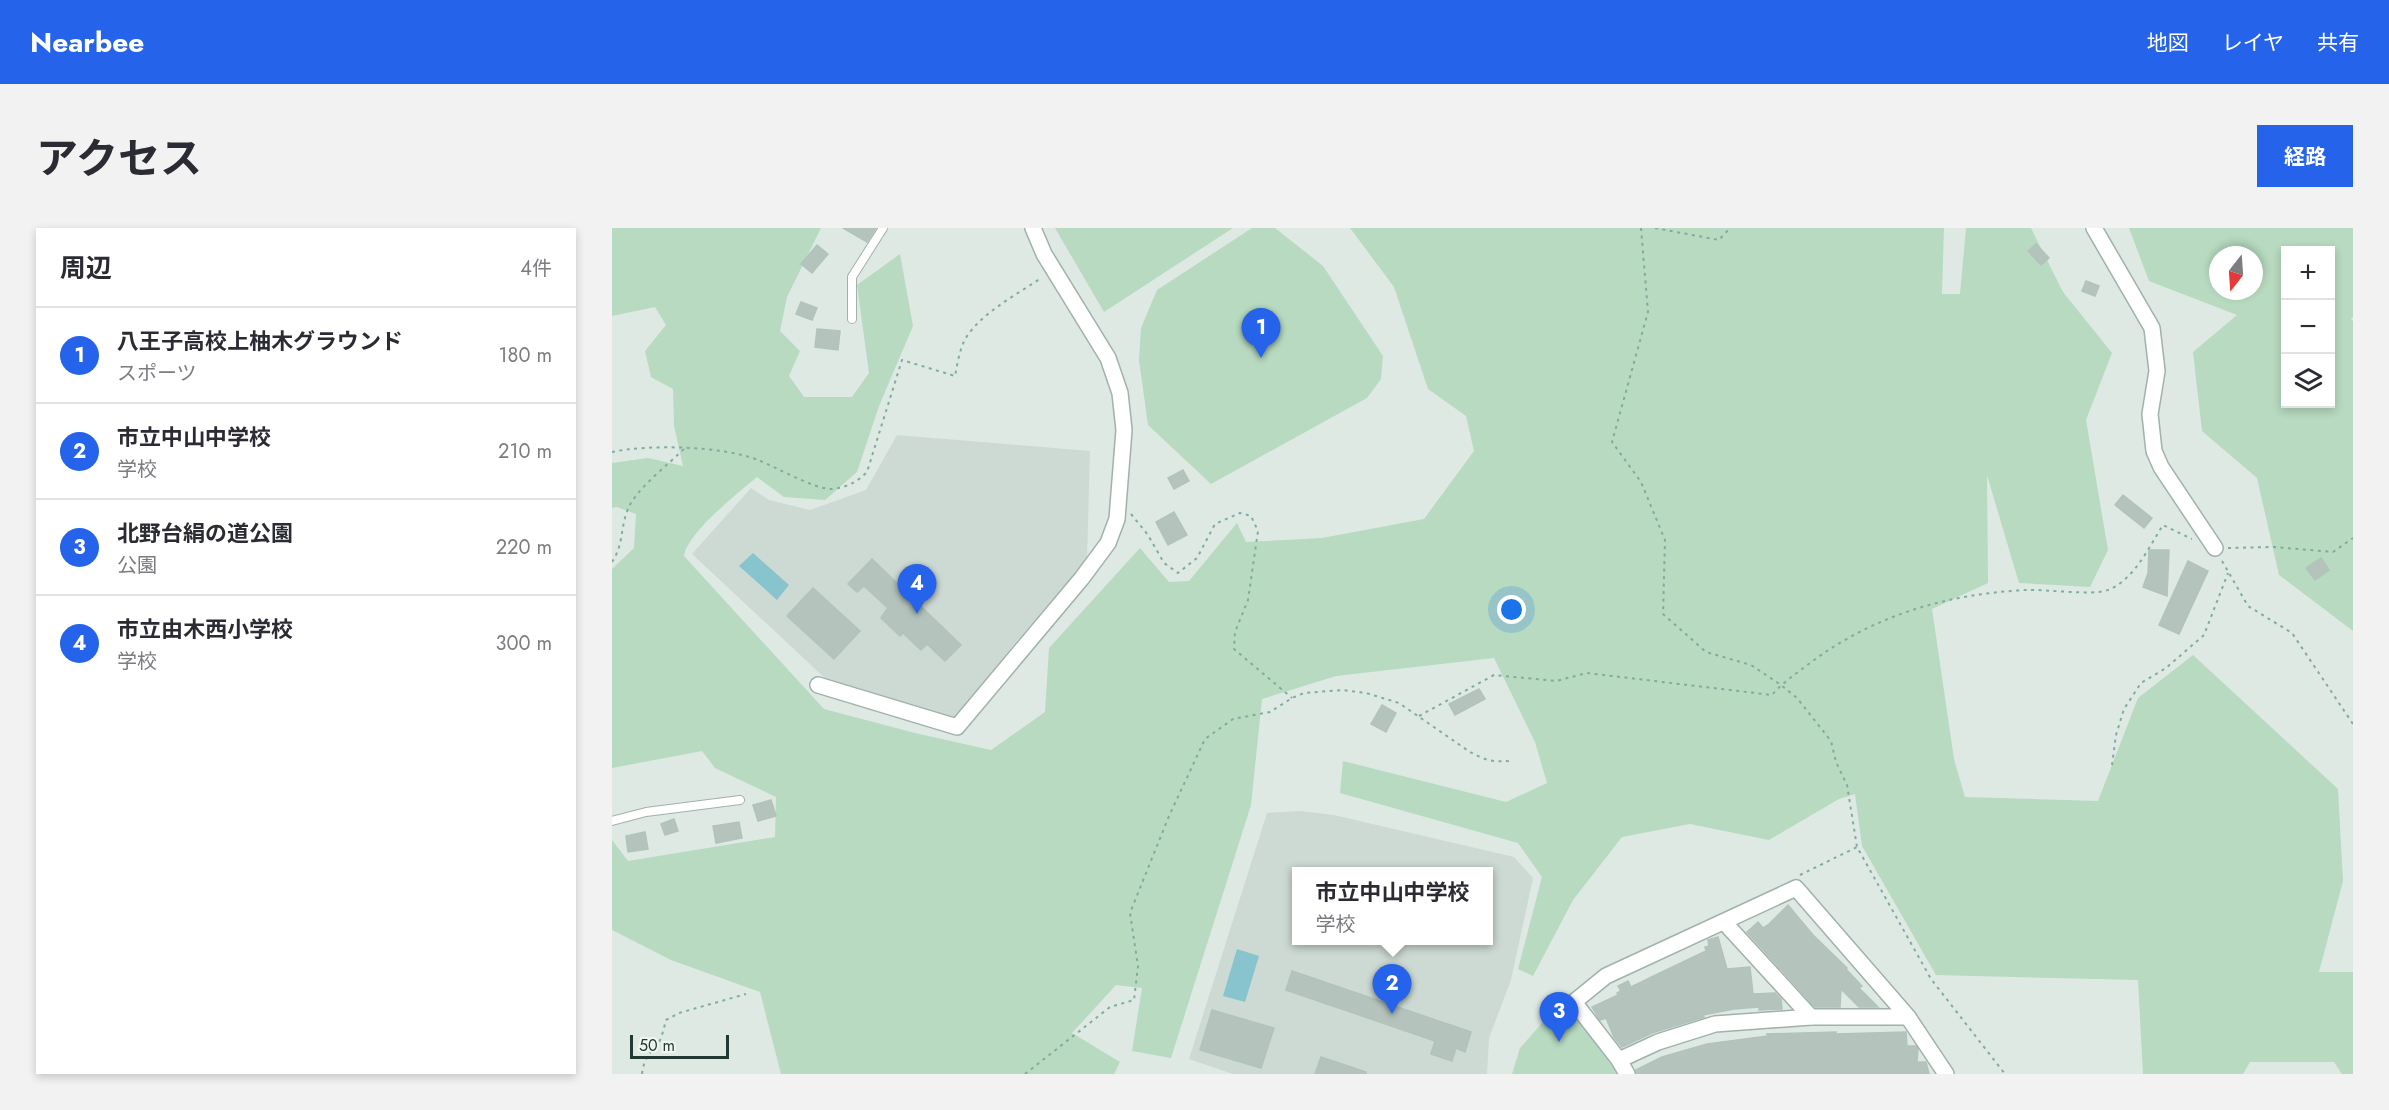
<!DOCTYPE html>
<html lang="ja">
<head>
<meta charset="utf-8">
<style>
  body { margin:0; font-family:Jost,"Noto Sans JP",sans-serif; background:#f2f2f3; color:#2b2b33 }
  .controls { position:absolute; right:18px; top:18px; display:grid; overflow:hidden; border-radius:0px; box-shadow:0 3px 9px #0003 }
  .controls button { width:54px; height:54px; display:grid; place-items:center; padding:0; border:0; border-bottom:2px solid #e1e1e2; background:#fff; color:#2b2b33; font:30px sans-serif }
  .compass { position:absolute; left:1597px; top:18px; width:54px; height:54px; border-radius:50%; background:#fff; box-shadow:0 3px 9px #0003; rotate:197deg }
  .scale { position:absolute; left:18px; bottom:15px; width:99px; box-sizing:border-box; padding-left:6px; border:3px solid #203932; border-top:0; font-size:16px; line-height:21px; white-space:nowrap; color:#203932; -webkit-text-stroke:4px #eff6f2; paint-order:stroke }
  .you { position:absolute; left:900px; top:382px; width:21px; height:21px; margin:-15px; border:4px solid #fff; border-radius:50%; background:#1a73e8; box-shadow:0 0 0 9px #1a73e833 }
  .badge { display:grid; place-items:center; width:39px; height:39px; border-radius:50%; background:#2563eb; color:#fff; font-size:20px; font-weight:700 }
  .pin { position:absolute; translate:-50% -50px; filter:drop-shadow(0 2px 3px #0008) }
  .pin::after { content:''; position:absolute; top:32px; width:21px; height:18px; background:inherit; clip-path:polygon(0 0,100% 0,50% 100%) }
  .popup { position:absolute; left:680px; top:639px; width:201px; height:78px; box-sizing:border-box; display:grid; place-content:center; border-radius:0px; background:#fff; filter:drop-shadow(0 2px 4px #0005); font-size:20px; white-space:nowrap; color:#7c7c81 }
  .popup b { font-size:22px; color:#2b2b33 }
  .popup::after { content:''; position:absolute; left:50%; top:100%; margin-left:-12px; border:12px solid transparent; border-top-color:#fff }
  .list { margin:0; padding:0; list-style:none }
  h2 { display:flex; justify-content:space-between; align-items:center; height:78px; margin:0; padding:0 24px; font-size:26px }
  h2 small { font-size:20px; font-weight:400; color:#7c7c81 }
  .list li { display:grid; grid-template-columns:39px 1fr auto; gap:18px; align-items:center; box-sizing:border-box; height:96px; padding:0 24px; border-top:2px solid #e1e1e2 }
  .list b { display:block; font-size:22px; white-space:nowrap }
  .list p { margin:0; font-size:20px; white-space:nowrap; color:#7c7c81 }
  .list em { font-size:20px; font-style:normal; color:#7c7c81 }
  .icon { flex:none; width:33px; height:33px; fill:none; stroke:currentColor; stroke-width:2; stroke-linecap:round; stroke-linejoin:round }
  .map { position:relative; flex:none; width:1741px; height:846px; overflow:hidden; border-radius:0px }
  header { display:flex; align-items:center; gap:36px; box-sizing:border-box; height:84px; padding:0 30px; background:#2563eb; color:#fff }
  header strong { font-size:28px }
  nav { display:flex; gap:33px; margin-inline-start:auto; font-size:21px }
  .intro { display:flex; align-items:center; justify-content:space-between; box-sizing:border-box; height:144px; padding:0 36px }
  h1 { margin:0; font-size:42px }
  .button { padding:15px 27px; border-radius:0px; background:#2563eb; color:#fff; font-size:21px; font-weight:700 }
  main { display:flex; gap:36px; padding:0 36px }
  aside { flex:1; background:#fff; border-radius:0px; box-shadow:0 3px 9px #0003 }
  .map>svg:first-child { display:block }
</style>
</head>
<body>
<header>
<strong>Nearbee</strong>
<nav><a>地図</a><a>レイヤ</a><a>共有</a></nav>
</header>
<div class="intro"><h1>アクセス</h1><a class="button">経路</a></div>
<main>
<aside>
<h2>周辺<small>4件</small></h2>
<ul class="list">
<li><span class="badge">1</span><div><b>八王子高校上柚木グラウンド</b><p>スポーツ</p></div><em>180 m</em></li>
<li><span class="badge">2</span><div><b>市立中山中学校</b><p>学校</p></div><em>210 m</em></li>
<li><span class="badge">3</span><div><b>北野台絹の道公園</b><p>公園</p></div><em>220 m</em></li>
<li><span class="badge">4</span><div><b>市立由木西小学校</b><p>学校</p></div><em>300 m</em></li>
</ul>
</aside>
<div class="map">
<svg width="1741" height="846" viewBox="0 0 1741 846">
  <rect width="100%" height="100%" fill="#dee9e4"/>
  <g fill="#cdd9d3" fill-rule="evenodd">
    <path d="M285,207L478,223L475,331L399,420L344,491L216,453L80,326L139,260L157,272L198,282L254,262Z"/>
    <path d="M688,583L722,587L902,629L921,650L899,752L877,810L875,846H621L577,831L655,585ZM684,644H876V712H684Z"/>
  </g>
  <g fill="#b7dac0" fill-rule="evenodd">
    <path d="M0,0H209L175,69L168,103L188,123L177,148L192,169H240L257,145L245,57L288,26L301,98L267,178L245,244L213,272L172,269L145,249C126,265 75,305 72,328L212,481L303,505L379,522L433,484L437,420L528,320L557,354L577,353L625,295L634,314L710,310L812,291L862,223L854,188L816,161L782,59L738,0H1332L1330,66H1348L1354,0H1419L1451,64L1500,125L1474,192L1496,322L1478,359L1407,355L1375,247L1376,355L1320,381L1342,531L1353,569L1486,573L1526,470L1581,427L1726,561L1731,653L1707,744H1741V846H1730L1722,834H1638L1631,846H1531L1526,752L1324,747L1250,618L1243,566L1227,571L1157,612L1078,596L1010,609L961,672L921,748L906,741L930,649L906,615L728,565L731,533L894,574L935,555L923,514L882,430L724,448L650,471L639,577L559,830L520,823L530,760L504,757L460,805L508,834L502,846H169L148,764L59,732L0,702V612L16,633L163,609L164,569L103,540L90,523L0,540V341L22,320L24,286L5,279L0,280V235L36,230L71,238L62,198L61,161L39,149L33,123L54,97L43,79L0,88Z"/>
    <path d="M443,0H621L492,84Z"/>
    <path d="M640,0H663L711,38L771,128L769,151L755,170L599,256L536,197L527,132L529,100L545,62Z"/>
    <path d="M1517,0H1741V89L1739,91L1741,93V403L1667,347L1645,250L1590,203L1581,124L1625,87L1537,53ZM1674,22H1718V176H1674ZM1606,27H1642V63H1606Z"/>
    <path d="M954,776L1006,846H900L908,820L930,795Z"/>
  </g>
  <g fill="#87c4ce">
    <path d="M141,325L177,357L165,372L127,338Z"/>
    <path d="M625,721L647,728L633,774L611,768Z"/>
  </g>
  <g fill="#b4c4bd" stroke="#b1c3bb" stroke-width="1.5">
    <path d="M231,0H264L255,14Z"/>
    <path d="M1424,16L1437,30L1429,37L1416,23Z"/>
    <path d="M205,17L216,26L200,45L189,36Z"/>
    <path d="M1474,53L1487,58L1483,68L1470,63Z"/>
    <path d="M189,74L205,80L200,92L184,86Z"/>
    <path d="M205,101L228,103L226,122L203,119Z"/>
    <path d="M571,242L577,253L562,261L556,250Z"/>
    <path d="M1511,267L1540,290L1532,300L1503,277Z"/>
    <path d="M562,284L575,307L556,317L544,294Z"/>
    <path d="M1537,322H1557L1555,368L1531,359L1536,345Z"/>
    <path d="M1709,330L1717,342L1703,352L1694,340Z"/>
    <path d="M260,331L349,417L333,433L315,416L309,422L291,405L288,408L269,390L276,380L252,358L245,364L236,356Z"/>
    <path d="M1576,333L1596,343L1567,406L1547,397Z"/>
    <path d="M201,360L248,403L222,431L175,388Z"/>
    <path d="M867,461L873,471L843,487L837,476Z"/>
    <path d="M770,477L784,485L774,504L759,496Z"/>
    <path d="M159,572L164,588L146,593L141,577Z"/>
    <path d="M62,591L66,603L53,607L49,596Z"/>
    <path d="M127,594L130,610L104,615L101,598Z"/>
    <path d="M33,604L36,621L16,624L14,608Z"/>
    <path d="M1176,677L1201,707L1235,740L1234,741L1250,758L1247,760L1266,779H1247L1229,761L1228,779H1203L1135,704L1146,694L1151,700L1156,697Z"/>
    <path d="M1106,709L1115,741L1138,739L1141,766L1163,765L1169,771L1170,781L1147,782V779L1122,781L1091,787L1092,789L1040,805L1010,819L1002,809L994,790L988,792L980,779L1006,767L1005,765L1009,763L1006,758L1016,753L1019,759L1052,743L1094,723L1093,719L1097,718L1096,712Z"/>
    <path d="M680,743L859,804L853,824L844,820L840,833L819,826L823,813L674,762Z"/>
    <path d="M600,782L662,800L649,840L588,822Z"/>
    <path d="M1224,804V806L1294,804L1295,818H1304L1306,821L1305,834H1314L1317,846H1025L1024,842L1050,829L1095,816L1156,808L1155,806Z"/>
    <path d="M709,829L754,844V846H703Z"/>
  </g>
  <g fill="none" stroke-linecap="round" stroke-linejoin="round">
    <defs>
      <g id="lane">
        <path d="M240,91V49L271,0"/>
        <path d="M0,593L34,584L128,572"/>
      </g>
      <g id="street">
        <path d="M1482,0L1540,100L1545,143L1538,186L1542,223L1549,239L1603,320"/>
        <path d="M206,457L345,499L470,350L496,315L505,291L512,202L508,165L496,130L432,26L421,0"/>
        <path d="M1112,694L1199,789"/>
        <path d="M1007,832L1046,814L1103,796L1199,789H1296"/>
        <path d="M1015,846L1007,832L962,774L994,748L1184,660L1296,789L1334,846"/>
      </g>
    </defs>
    <use href="#lane" stroke="#a1b1ab" stroke-width="10"/>
    <use href="#street" stroke="#a1b1ab" stroke-width="18"/>
    <g stroke="#80ac9e" stroke-width="2" stroke-dasharray="3 4.5" stroke-linecap="butt">
      <path d="M1029,0L1036,84L1000,214L1029,254L1053,312L1051,386L1094,424L1139,437L1169,457L1185,470L1219,513L1224,534L1235,557L1245,619L1319,751L1393,846"/>
      <path d="M1043,0L1107,12L1118,0"/>
      <path d="M0,224C37,216 111,218 146,232C164,239 202,261 219,261C234,260 245,254 255,244L290,132L343,148C346,133 348,116 358,104C376,81 406,66 429,50"/>
      <path d="M519,286L536,307L552,335L566,345L585,330L603,296L628,285L639,288L646,303L636,372L623,404L622,421L680,470"/>
      <path d="M1616,320L1662,319L1721,324L1741,310"/>
      <path d="M1610,333L1636,378L1680,405L1741,496"/>
      <path d="M0,334C12,316 8,300 16,281C24,261 57,236 73,220"/>
      <path d="M807,488L882,447L944,453L975,445L1160,467C1171,454 1185,445 1198,435C1262,387 1335,366 1414,362C1435,361 1479,368 1496,362C1522,352 1537,319 1551,297L1580,311"/>
      <path d="M1500,537L1504,507L1512,481L1529,455L1554,440L1592,407L1616,345"/>
      <path d="M1188,647L1245,619"/>
      <path d="M30,846C32,831 36,827 46,816C50,810 52,799 54,792L67,785L134,766"/>
      <path d="M413,846L498,779L522,772L526,738L518,685L557,588L593,511L621,491L658,484L680,470L692,465L730,462L754,465L787,475L858,524C866,528 875,533 884,533C891,534 894,532 900,534"/>
    </g>
    <use href="#lane" stroke="#fff" stroke-width="8"/>
    <use href="#street" stroke="#fff" stroke-width="15"/>
  </g>
</svg>
<div class="controls">
<button>+</button>
<button>−</button>
<button><svg class="icon" aria-label="layers" viewBox="0 0 24 24"><path d="M12 4l9 5-9 5-9-5zM3 14l9 5 9-5"/></svg></button>
</div>
<svg class="compass" viewBox="-18 -18 36 36"><path d="M0-13l5 13h-10z" fill="#e53935"/><path d="M0 13l5-13h-10z" fill="#7c7c81"/></svg>
<div class="scale">50 m</div>
<div class="you"></div>
<div class="pin badge" style="left:649px;top:130px">1</div>
<div class="pin badge" style="left:780px;top:786px">2</div>
<div class="popup"><b>市立中山中学校</b>学校</div>
<div class="pin badge" style="left:947px;top:814px">3</div>
<div class="pin badge" style="left:305px;top:386px">4</div>
</div>
</main>
</body>
</html>
